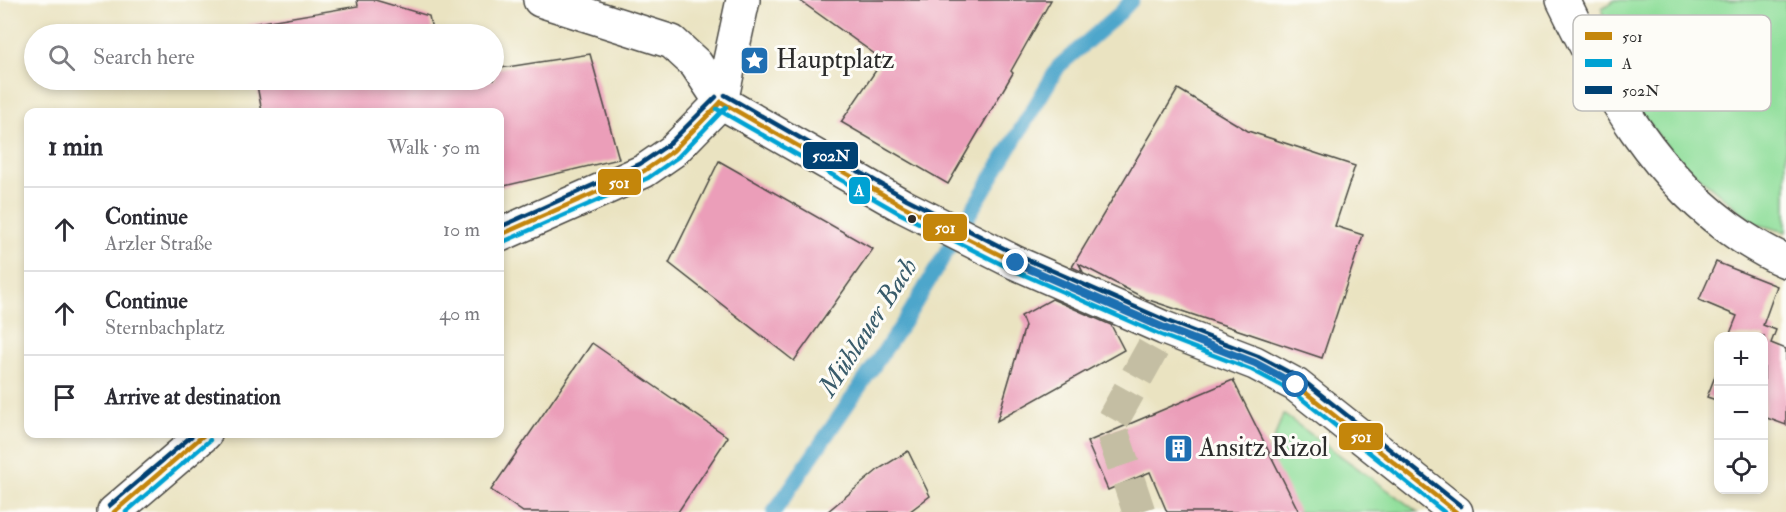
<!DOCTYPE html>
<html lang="en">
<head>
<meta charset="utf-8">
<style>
  body { margin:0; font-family:"IM FELL Double Pica",serif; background:#f2f2f3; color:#2b2b33 }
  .controls { position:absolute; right:18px; bottom:18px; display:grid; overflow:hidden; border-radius:12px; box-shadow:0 3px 9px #0003 }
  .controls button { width:54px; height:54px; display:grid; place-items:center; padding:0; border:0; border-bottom:2px solid #e1e1e2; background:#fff; color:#2b2b33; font:30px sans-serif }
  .stop { position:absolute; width:18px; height:18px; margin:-14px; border:4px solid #1f6fb2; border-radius:50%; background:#fff }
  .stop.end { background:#1f6fb2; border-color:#fff; box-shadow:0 2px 6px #0008 }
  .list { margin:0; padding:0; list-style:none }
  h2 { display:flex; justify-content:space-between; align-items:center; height:78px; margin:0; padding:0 24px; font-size:26px }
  h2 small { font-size:20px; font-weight:400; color:#7c7c81 }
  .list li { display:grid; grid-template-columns:39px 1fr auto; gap:18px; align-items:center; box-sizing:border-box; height:84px; padding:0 24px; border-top:2px solid #e1e1e2 }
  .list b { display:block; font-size:22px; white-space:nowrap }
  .list p { margin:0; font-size:20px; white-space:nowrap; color:#7c7c81 }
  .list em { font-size:20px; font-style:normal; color:#7c7c81 }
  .icon { flex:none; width:33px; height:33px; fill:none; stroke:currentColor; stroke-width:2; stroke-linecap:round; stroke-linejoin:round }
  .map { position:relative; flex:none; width:1786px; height:512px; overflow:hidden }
  .search { position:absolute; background:#fff; box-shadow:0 3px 9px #0003; left:24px; top:24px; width:480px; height:66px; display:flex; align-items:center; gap:15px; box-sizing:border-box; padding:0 21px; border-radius:33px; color:#7c7c81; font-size:22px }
  .panel { position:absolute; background:#fff; box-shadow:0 3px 9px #0003; left:24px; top:108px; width:480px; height:330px; border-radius:12px }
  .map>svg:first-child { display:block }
</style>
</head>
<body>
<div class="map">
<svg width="1786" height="512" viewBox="0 0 1786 512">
  <rect width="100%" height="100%" fill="#fdfcf7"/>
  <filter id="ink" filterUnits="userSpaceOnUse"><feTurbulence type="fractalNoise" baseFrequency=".0167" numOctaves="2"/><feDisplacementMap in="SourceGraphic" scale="12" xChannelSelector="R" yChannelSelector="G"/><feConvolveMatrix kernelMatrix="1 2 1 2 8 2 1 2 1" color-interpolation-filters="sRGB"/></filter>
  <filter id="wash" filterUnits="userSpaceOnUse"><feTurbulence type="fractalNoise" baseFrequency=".008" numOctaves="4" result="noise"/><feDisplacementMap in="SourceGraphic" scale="24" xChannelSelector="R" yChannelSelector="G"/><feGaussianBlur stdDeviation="1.35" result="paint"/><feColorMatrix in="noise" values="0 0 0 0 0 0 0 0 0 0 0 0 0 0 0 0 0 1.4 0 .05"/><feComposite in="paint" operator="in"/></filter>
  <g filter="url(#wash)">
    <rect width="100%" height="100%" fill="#eae3c1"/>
    <g fill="#92df9c" stroke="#5e8564" stroke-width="1.5">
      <path d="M1615,0H1786V232L1756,224L1676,158L1631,101L1605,46L1602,8Z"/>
      <path d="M1283,414L1418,512H1296L1267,459Z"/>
    </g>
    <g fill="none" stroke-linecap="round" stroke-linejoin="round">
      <path stroke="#4da6cb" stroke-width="15" d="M774,512L906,319L1059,66L1119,14L1132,0"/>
    </g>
    <g id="blocks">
      <g fill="#eb9eb9">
        <path d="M357,0H375L429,16L433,34H248L246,25L358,6Z"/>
        <path d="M799,0H1051L1011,71L1013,73L948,184L841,122L883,60Z"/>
        <path d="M590,54L619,159L500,187V112H262L256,80H494V69Z"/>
        <path d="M1178,89L1248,131L1355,166L1335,226L1363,235L1322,358L1146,299L1079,264L1083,272L1072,267Z"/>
        <path d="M719,161L873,249L794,361L669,263Z"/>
        <path d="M1716,262L1777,286L1763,325L1776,330L1771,343L1786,349V425L1764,417V336H1729L1737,316L1699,300Z"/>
        <path d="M1052,299L1111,325L1124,350L997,421L1025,326L1021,316Z"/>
        <path d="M592,343L728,437L678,512H523L491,490Z"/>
        <path d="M1719,366V401L1707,397Z"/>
        <path d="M1233,380L1299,512H1167L1150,472L1108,490L1087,442Z"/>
        <path d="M908,451L930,496L909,512H827L879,469Z"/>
      </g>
    </g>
  </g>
  <g filter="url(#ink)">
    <use href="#blocks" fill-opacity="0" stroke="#484742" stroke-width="1.5"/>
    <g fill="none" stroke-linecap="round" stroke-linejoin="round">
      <path stroke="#c4bea3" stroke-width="33" stroke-dasharray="33 16" stroke-linecap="butt" d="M1139,512L1110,425L1164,328"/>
      <defs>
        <g id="street">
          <path d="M540,0L672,42L696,64L721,102"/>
          <path d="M1563,0C1607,91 1655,179 1742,237C1756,246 1771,255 1786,261"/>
          <path d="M721,102L743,0"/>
        </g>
        <g id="secondary">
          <path d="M500,235L644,171L673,151L721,102L903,206L1016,263L1164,328L1255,363L1296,385L1456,512"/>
          <path d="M114,512L205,434"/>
        </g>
      </defs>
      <use href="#street" stroke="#484742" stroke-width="36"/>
      <use href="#secondary" stroke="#484742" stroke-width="36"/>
      <use href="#street" stroke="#fff" stroke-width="33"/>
      <use href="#secondary" stroke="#fff" stroke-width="33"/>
      <defs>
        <g id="bus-1">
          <path d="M721,102L903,206L1016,263L1164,328L1255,363L1296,385L1456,512"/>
          <path d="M500,235L644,171L673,151L721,102"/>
          <path d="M114,512L205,434"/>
        </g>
        <g id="bus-2">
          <path d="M717,109L899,213L1013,270L1161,335L1252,370L1292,391L1444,512"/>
          <path d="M503,242L648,178L678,157L726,107"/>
          <path d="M126,512L210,440"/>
        </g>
        <g id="bus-3">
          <path d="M725,95L907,199L1019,256L1167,321L1258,356L1300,378L1461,506"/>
          <path d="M500,227L640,164L668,145L716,97"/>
          <path d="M109,506L194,434"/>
        </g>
      </defs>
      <use href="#bus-1" stroke="#fdfcf7" stroke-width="9"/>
      <use href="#bus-2" stroke="#fdfcf7" stroke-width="9"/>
      <use href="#bus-3" stroke="#fdfcf7" stroke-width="9"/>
      <use href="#bus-1" stroke="#c4860b" stroke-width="4.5"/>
      <use href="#bus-2" stroke="#00a2d3" stroke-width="4.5"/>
      <use href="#bus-3" stroke="#004173" stroke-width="4.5"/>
    </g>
  </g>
  <g fill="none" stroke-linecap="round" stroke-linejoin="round" filter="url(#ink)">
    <path stroke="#1f6fb2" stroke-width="8" d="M1016,263L1164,328L1255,363L1296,385"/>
  </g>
  <defs>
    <symbol id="sight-square" viewBox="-11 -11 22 22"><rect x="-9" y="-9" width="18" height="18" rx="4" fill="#1f6fb2" stroke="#fdfcf7"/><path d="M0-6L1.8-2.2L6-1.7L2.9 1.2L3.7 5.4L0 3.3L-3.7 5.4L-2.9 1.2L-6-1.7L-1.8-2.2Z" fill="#fff"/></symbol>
    <symbol id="building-square" viewBox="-11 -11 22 22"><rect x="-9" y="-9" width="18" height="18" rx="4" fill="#1f6fb2" stroke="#fdfcf7"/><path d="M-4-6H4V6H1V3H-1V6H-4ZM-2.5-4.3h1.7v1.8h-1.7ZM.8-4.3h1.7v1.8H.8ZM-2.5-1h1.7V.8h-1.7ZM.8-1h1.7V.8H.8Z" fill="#fff"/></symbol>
  </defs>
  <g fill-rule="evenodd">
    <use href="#sight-square" x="738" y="44" width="33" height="33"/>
    <use href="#building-square" x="1162" y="432" width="33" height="33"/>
  </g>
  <circle fill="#2b2b2b" stroke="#fdfcf7" stroke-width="2" cx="912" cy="219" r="5"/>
  <g text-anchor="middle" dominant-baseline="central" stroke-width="6" stroke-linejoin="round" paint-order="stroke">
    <g font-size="26" fill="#2b2b2b" stroke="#fdfcf7" text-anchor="start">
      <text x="776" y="60">Hauptplatz</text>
      <text x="1199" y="448">Ansitz Rizol</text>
    </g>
    <g font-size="27" font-style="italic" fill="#395c6b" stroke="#fdfcf7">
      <text transform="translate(868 327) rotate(-57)">Mühlauer Bach</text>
    </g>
  </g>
  <rect x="1573" y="15" width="198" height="96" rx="9" fill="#fdfcf7" stroke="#bebdba" stroke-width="1.5"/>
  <rect x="1585" y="32" width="27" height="8" fill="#c4860b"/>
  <rect x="1585" y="59" width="27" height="8" fill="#00a2d3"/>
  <rect x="1585" y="86" width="27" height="8" fill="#004173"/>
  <g font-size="16" fill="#2b2b2b">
    <text x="1622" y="42">501</text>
    <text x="1622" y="69">A</text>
    <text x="1622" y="96">502N</text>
  </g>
  <g stroke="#fdfcf7" stroke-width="2">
    <rect x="802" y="141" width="57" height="29" rx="6" fill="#004173"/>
    <rect x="597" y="168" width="45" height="28" rx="6" fill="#c4860b"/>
    <rect x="848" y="176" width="23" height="29" rx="6" fill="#00a2d3"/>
    <rect x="922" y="213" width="46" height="29" rx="6" fill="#c4860b"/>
    <rect x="1338" y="422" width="46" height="29" rx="6" fill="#c4860b"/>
  </g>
  <g font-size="16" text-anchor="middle" font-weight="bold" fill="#fff">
    <text x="831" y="161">502N</text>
    <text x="619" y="188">501</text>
    <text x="859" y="196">A</text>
    <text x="945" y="233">501</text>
    <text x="1361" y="442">501</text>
  </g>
</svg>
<div class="controls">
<button>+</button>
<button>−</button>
<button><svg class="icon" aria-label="locate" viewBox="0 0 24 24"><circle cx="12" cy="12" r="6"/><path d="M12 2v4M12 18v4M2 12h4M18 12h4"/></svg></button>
</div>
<div class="stop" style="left:1296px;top:385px"></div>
<div class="stop end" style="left:1016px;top:263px"></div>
<div class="search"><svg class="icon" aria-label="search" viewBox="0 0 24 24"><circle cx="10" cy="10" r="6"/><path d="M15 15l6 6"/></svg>Search here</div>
<section class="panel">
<h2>1 min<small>Walk · 50 m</small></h2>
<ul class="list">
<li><svg class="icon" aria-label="ahead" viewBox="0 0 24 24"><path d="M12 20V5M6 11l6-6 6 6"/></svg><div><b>Continue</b><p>Arzler Straße</p></div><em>10 m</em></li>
<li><svg class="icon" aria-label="ahead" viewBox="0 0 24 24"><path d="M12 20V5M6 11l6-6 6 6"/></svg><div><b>Continue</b><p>Sternbachplatz</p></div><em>40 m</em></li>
<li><svg class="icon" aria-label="arrive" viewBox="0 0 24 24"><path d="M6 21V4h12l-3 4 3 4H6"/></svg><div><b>Arrive at destination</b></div></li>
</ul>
</section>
</div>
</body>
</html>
